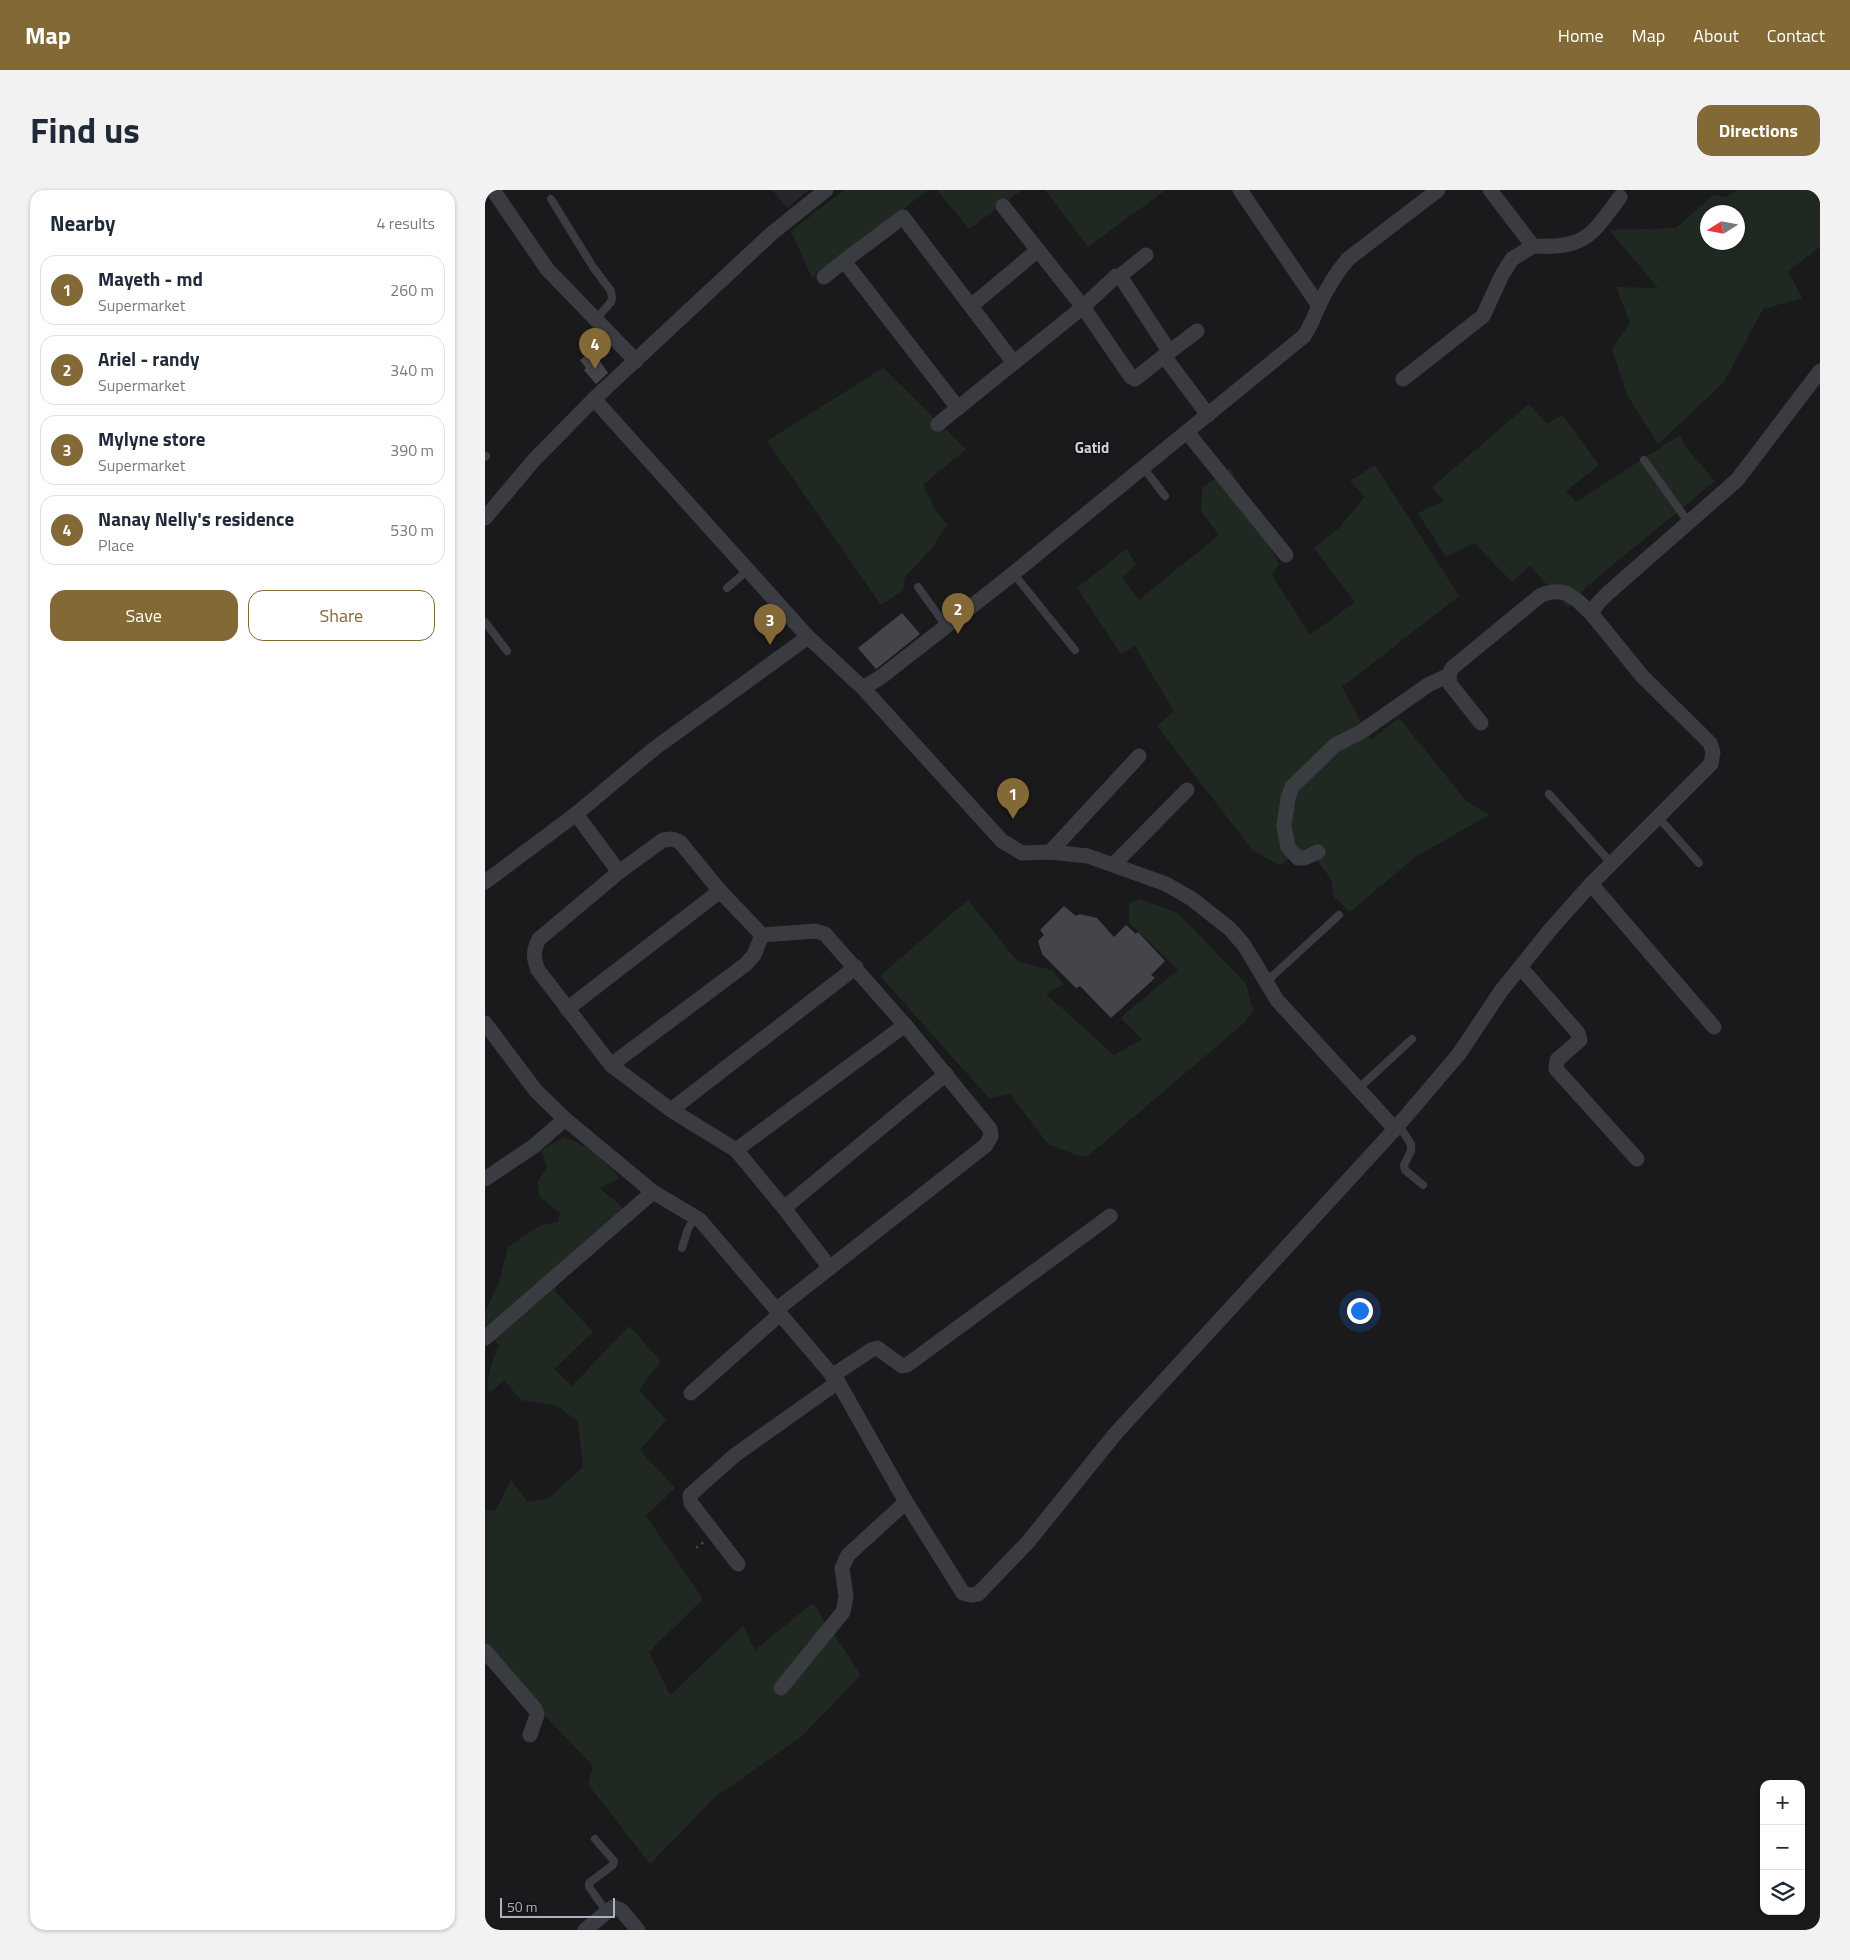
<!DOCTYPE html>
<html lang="en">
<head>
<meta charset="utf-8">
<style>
  body { margin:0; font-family:"Titillium Web",sans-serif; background:#f2f2f3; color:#1f2937 }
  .controls { position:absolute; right:15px; bottom:15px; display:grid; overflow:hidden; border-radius:10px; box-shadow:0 1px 4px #0004 }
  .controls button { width:45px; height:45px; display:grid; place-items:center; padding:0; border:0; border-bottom:1px solid #e0e1e3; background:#fff; color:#1f2937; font:25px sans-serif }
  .compass { position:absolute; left:1215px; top:15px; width:45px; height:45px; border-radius:50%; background:#fff; box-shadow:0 1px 4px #0004; rotate:259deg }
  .scale { position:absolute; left:15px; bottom:12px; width:115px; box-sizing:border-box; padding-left:5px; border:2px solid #acb1bd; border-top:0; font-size:14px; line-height:18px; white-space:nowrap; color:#acb1bd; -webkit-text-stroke:4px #151518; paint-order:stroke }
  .you { position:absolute; left:874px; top:1120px; width:18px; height:18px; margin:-12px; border:4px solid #fff; border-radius:50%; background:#1a73e8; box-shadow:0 0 0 8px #1a73e833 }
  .badge { display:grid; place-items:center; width:32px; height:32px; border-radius:50%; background:#836935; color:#fff; font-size:16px; font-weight:700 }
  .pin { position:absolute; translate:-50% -41px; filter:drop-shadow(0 1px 2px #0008) }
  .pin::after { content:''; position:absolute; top:26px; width:18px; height:15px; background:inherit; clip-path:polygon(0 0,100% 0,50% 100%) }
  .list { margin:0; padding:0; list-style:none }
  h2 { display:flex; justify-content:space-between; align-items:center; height:65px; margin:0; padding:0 20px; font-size:21px }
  h2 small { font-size:16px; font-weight:400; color:#747a83 }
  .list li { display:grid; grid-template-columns:32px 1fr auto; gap:15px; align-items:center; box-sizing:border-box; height:70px; margin:0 10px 10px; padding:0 10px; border:1px solid #e0e1e3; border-radius:15px }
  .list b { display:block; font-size:19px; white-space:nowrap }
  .list p { margin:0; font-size:16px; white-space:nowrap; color:#747a83 }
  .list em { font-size:16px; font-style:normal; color:#747a83 }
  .actions { display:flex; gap:10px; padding:15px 20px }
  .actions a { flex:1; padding:11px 0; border:1px solid #836935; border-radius:15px; text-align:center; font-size:18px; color:#836935 }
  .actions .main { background:#836935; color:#fff }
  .icon { flex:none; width:28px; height:28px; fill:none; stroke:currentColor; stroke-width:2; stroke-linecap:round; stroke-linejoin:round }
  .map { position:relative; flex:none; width:1335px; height:1740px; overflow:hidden; border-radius:15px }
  header { display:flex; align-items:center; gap:30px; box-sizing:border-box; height:70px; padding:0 25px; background:#836935; color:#fff }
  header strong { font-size:24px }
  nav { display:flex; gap:28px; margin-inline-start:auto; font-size:18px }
  .intro { display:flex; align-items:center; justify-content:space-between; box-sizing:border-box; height:120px; padding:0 30px }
  h1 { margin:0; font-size:35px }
  .button { padding:12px 22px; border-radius:15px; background:#836935; color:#fff; font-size:18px; font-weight:700 }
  main { display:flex; gap:30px; padding:0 30px }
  aside { flex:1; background:#fff; border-radius:15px; box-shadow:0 1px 4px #0004 }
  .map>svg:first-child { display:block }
</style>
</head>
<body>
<header>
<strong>Map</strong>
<nav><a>Home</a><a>Map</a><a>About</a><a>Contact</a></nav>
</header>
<div class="intro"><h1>Find us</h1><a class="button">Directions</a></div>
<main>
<aside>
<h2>Nearby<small>4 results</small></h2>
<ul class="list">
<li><span class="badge">1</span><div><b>Mayeth - md</b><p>Supermarket</p></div><em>260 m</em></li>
<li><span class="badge">2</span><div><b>Ariel - randy</b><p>Supermarket</p></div><em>340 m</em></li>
<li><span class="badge">3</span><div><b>Mylyne store</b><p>Supermarket</p></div><em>390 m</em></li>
<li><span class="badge">4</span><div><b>Nanay Nelly's residence</b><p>Place</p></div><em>530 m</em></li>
</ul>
<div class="actions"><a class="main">Save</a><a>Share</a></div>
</aside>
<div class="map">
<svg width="1335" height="1740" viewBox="0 0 1335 1740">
  <rect width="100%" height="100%" fill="#1a1a1d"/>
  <path fill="#26262a" d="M287,0H324L302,18Z"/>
  <g fill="#202921" fill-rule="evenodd">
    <path d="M359,0H443L327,88L306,41Z"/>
    <path d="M452,0H537L484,39Z"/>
    <path d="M560,0H681L603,57Z"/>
    <path d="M1251,0H1335V57L1303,81L1317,108L1278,119L1239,192L1173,254L1142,205L1127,159L1145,133L1131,97L1173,98L1124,40L1191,38L1228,5L1242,7ZM1222,22H1252V52H1222Z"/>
    <path d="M398,178L481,259L438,295L450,320L462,335L446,359L420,387L418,400L396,415L282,251Z"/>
    <path d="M1044,214L1062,234L1077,225L1114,275L1081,301L1091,312L1195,245L1199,255L1230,291L1101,397L1083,418L1045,376L1027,392L989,353L961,367L933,323L959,311L947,297Z"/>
    <path d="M890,275L974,406L857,497L886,550L914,528L982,612L1004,625L930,667L865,722L849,707L846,689L822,657L795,675L768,661L672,536L689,521L650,456L636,464L592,398L641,359L651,374L637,388L654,410L734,345L716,321L717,298L745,278L794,374L787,385L825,445L870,412L829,358L854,338L880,307L865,291Z"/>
    <path d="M655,709L694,724L761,794L768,821L759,833L603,966L591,965L563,954L525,904L504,908L395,786L483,710L533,772L567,780L579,794L561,804L629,865L657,849L635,828L693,780L644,732V713Z"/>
    <path d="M80,947L109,961L135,988L115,998L138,1018L77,1075L70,1101L108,1142L69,1179L87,1196L144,1136L176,1171L154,1200L181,1230L155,1260L190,1298L161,1326L218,1409L164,1462L185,1505L258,1436L270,1460L328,1413L376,1485L316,1547L229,1608L165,1674L103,1594L108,1576L0,1463V1321L11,1320L26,1290L43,1312L63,1309L98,1277L93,1232L73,1216L36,1210L19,1190L4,1204C0,1188 8,1170 14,1155L0,1140V1122L14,1092L23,1057L54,1036L73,1032L75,1023L55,1007L52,992L62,978L56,960Z"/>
  </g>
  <g fill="#44454a">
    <path d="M108,161L123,183L111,194L99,180L101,178L95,170Z"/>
    <path d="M417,423L435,444L391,479L373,458Z"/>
    <path d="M579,716L591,726L595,724L612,728L629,747L641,735L651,744L653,742L680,771L666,785L670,788L626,828L595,796L591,798L557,764L553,751L559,745L555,740Z"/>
  </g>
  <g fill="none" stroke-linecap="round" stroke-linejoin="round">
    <path stroke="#414349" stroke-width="2.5" stroke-dasharray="2.5 4" stroke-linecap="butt" d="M211,1358L219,1352"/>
    <g stroke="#3b3c42" stroke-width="8">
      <path d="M66,9L108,77L126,101L127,108L126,112L111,129"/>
      <path d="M0,267L1,266"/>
      <path d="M1159,270L1204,333"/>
      <path d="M658,277L680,306"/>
      <path d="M528,383L590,460"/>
      <path d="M433,397L461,436"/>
      <path d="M242,398L263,380"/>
      <path d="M0,432L22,461"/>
      <path d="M1064,604L1127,674"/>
      <path d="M1173,627L1214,673"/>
      <path d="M781,792L854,725"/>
      <path d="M873,899L927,849"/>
      <path d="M913,934L926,954V961L919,975L920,980L938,995"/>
      <path d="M197,1058L203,1039L210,1027"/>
      <path d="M110,1649L129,1671L128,1675L104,1693V1697L122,1722"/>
    </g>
    <g stroke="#3b3c42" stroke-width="15">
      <path d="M8,0L62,79L151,171"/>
      <path d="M755,0L834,116"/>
      <path d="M1005,0L1048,56C1100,59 1106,46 1135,7"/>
      <path d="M518,16L598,117L646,187L650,189L679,166L723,225"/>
      <path d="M635,86L661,65"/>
      <path d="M339,87L359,71"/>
      <path d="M486,116L553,60"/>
      <path d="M679,166L712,141"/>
      <path d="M918,189L998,126L1017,85L1027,69L1048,56"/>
      <path d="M109,209L323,447L378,498L517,651L537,663L565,662L603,666L681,694L707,709L745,739L759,755L792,810L910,939"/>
      <path d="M473,218L359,71L418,27L529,173"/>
      <path d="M453,234L598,117L631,86H635L684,161"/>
      <path d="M702,242L801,365"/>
      <path d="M0,328L49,270L109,209L286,44L341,0"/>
      <path d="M378,498L396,487L519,391L819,146C825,137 829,128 833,117C841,100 851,83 863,69L953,0"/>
      <path d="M996,533L965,494L964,485L967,478L1056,405C1082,396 1088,407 1106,423"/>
      <path d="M91,624L134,682"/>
      <path d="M565,662L654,566"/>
      <path d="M833,662L819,668H813L803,657L799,636L803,608L807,597L850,555L876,542L943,495L964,485"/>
      <path d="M629,674L702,600"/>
      <path d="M0,692L91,624L170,558L323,447"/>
      <path d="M1106,694L1229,837"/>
      <path d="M1036,778L1093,843L1095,850L1072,870L1071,879L1152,969"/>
      <path d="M82,819L235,701"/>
      <path d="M0,833L51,901L80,929L168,1002L215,1030L353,1192L421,1312L478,1403L486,1405L493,1404L543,1352L631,1243L910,939L974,864L1016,801L1065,740L1106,694L1226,574L1228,562L1225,553L1157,486L1106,423L1114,412L1123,403L1252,290L1335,181"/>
      <path d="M126,875L261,774L269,765L277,745"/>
      <path d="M186,920L371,777"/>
      <path d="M251,960L420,835"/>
      <path d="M0,989L49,956L80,929"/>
      <path d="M299,1018L461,884"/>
      <path d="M291,1120L501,955L506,946L505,939L420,835L340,744L331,741L277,745L235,701L195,652L187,649L178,650L134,682L54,749C48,761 48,767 53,780L126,875L186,920L251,960L299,1018L345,1078"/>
      <path d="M0,1148L168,1002"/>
      <path d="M347,1186L386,1160L392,1158L417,1176L422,1175L625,1026"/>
      <path d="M206,1203L295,1124"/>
      <path d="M253,1374L206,1313L205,1305L250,1265L353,1192"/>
      <path d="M0,1461L50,1519L52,1525L45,1545"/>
      <path d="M296,1498L358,1422L361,1407L357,1378L363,1365L421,1312"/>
      <path d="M100,1740L128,1717L136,1720L153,1740"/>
    </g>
  </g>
  <g text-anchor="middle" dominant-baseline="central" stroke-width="4" stroke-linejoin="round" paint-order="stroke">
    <g font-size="15" font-weight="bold" fill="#ced1d9" stroke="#151518">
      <text x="607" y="257">Gatid</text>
    </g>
  </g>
</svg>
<div class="controls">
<button>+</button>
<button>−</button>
<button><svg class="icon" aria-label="layers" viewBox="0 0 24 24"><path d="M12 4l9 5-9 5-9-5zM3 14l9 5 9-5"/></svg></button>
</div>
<svg class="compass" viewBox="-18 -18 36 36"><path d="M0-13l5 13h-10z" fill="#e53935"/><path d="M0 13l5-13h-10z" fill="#747a83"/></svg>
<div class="scale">50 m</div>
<div class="you"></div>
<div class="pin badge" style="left:528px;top:629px">1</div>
<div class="pin badge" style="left:473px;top:444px">2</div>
<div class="pin badge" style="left:285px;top:455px">3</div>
<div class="pin badge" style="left:110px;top:179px">4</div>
</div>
</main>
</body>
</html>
